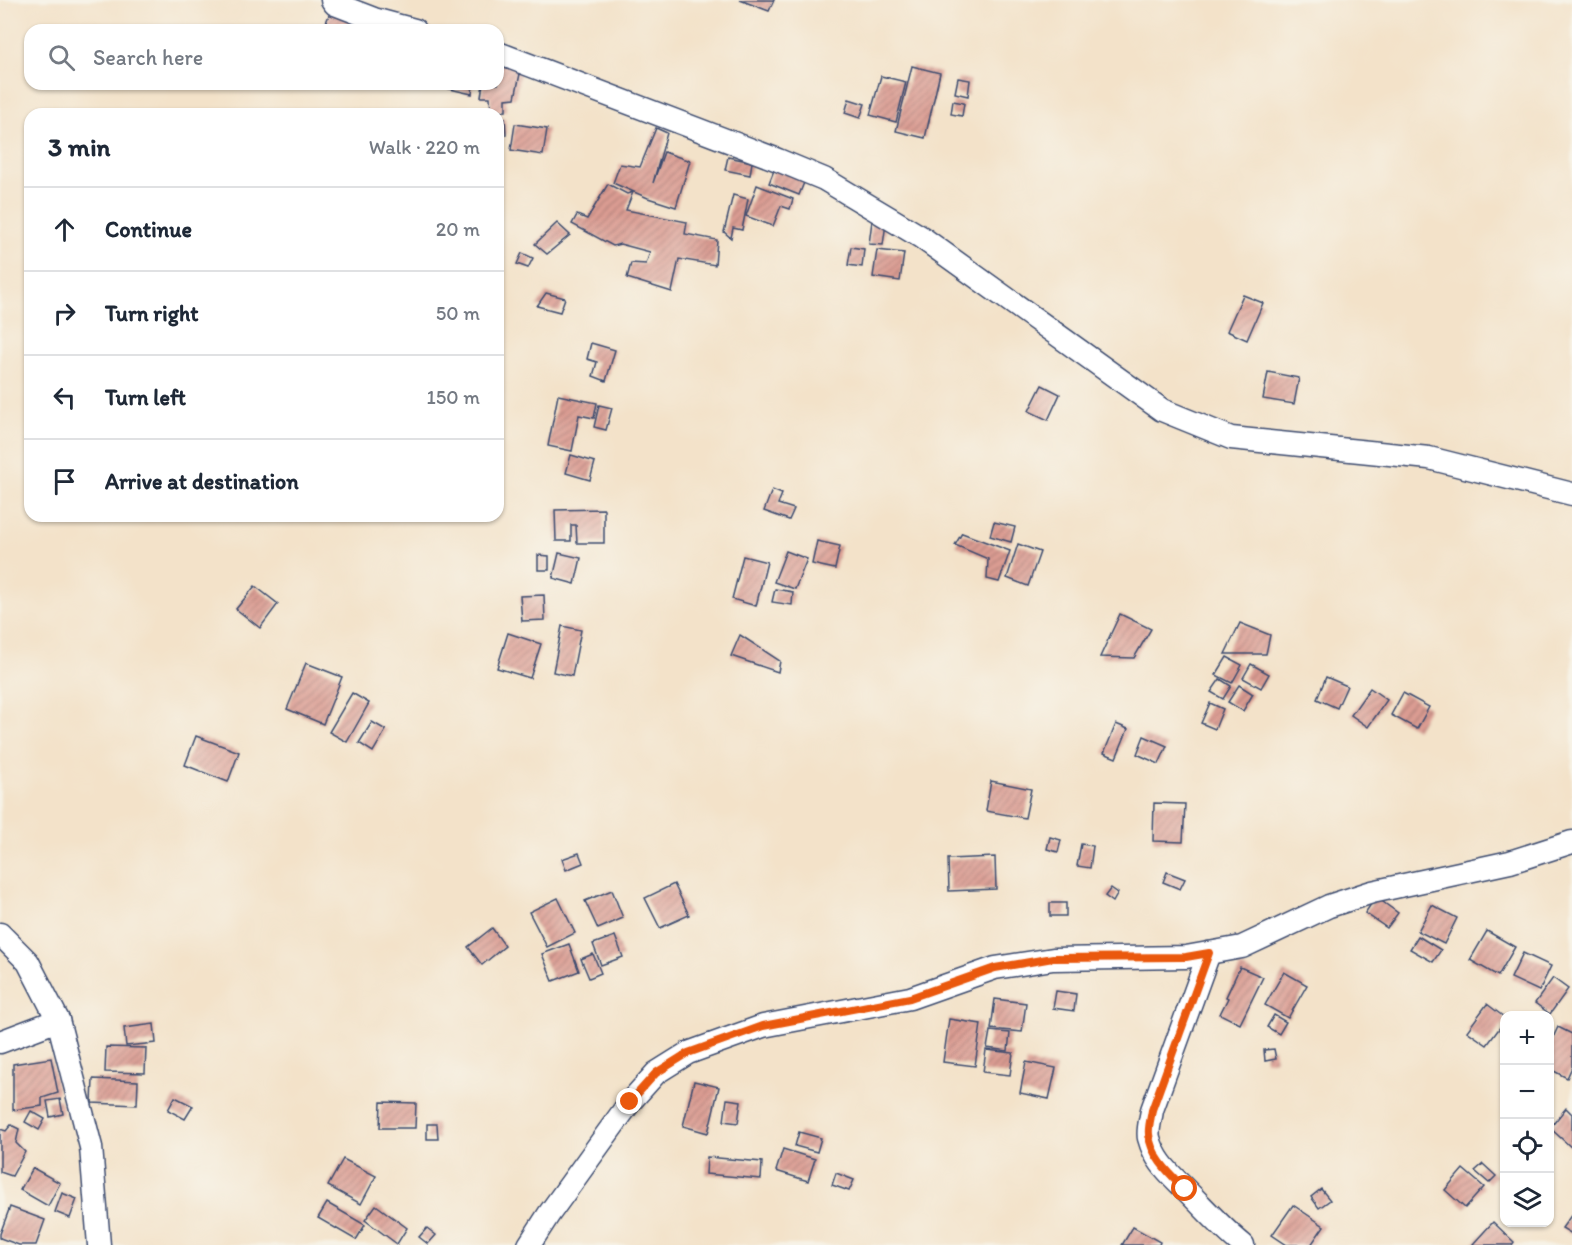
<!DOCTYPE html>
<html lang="en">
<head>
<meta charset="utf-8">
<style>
  body { margin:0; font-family:Itim,sans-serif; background:#f6f6f7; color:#1f2937 }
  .controls { position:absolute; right:18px; bottom:18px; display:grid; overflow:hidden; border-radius:12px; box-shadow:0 2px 4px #0004 }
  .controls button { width:54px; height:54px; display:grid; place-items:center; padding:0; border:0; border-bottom:2px solid #e0e1e3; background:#fff; color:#1f2937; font:30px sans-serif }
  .stop { position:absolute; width:18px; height:18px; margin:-14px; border:4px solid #ea580c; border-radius:50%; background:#fff }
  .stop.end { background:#ea580c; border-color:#fff; box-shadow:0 2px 6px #0008 }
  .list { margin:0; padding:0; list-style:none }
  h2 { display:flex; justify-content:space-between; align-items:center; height:78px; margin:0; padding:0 24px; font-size:26px }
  h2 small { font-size:20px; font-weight:400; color:#747a83 }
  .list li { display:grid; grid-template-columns:39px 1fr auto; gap:18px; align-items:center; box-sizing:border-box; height:84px; padding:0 24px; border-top:2px solid #e0e1e3 }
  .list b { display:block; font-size:22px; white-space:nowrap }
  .list em { font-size:20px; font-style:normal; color:#747a83 }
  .icon { flex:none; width:33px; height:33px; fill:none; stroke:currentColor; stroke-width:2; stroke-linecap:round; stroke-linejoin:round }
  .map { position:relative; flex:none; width:1572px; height:1245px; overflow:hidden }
  .search { position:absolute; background:#fff; box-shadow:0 2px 4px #0004; left:24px; top:24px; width:480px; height:66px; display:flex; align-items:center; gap:15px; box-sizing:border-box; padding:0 21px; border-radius:18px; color:#747a83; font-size:22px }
  .panel { position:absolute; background:#fff; box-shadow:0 2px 4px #0004; left:24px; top:108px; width:480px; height:414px; border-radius:18px }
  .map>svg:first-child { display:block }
</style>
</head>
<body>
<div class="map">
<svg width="1572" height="1245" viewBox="0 0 1572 1245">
  <defs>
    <pattern id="building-hatch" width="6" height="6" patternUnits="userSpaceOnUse" patternTransform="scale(1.5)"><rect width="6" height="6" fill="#db9c92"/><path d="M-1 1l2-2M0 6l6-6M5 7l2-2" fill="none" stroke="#b1807a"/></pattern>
  </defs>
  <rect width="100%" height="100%" fill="#f7f3e8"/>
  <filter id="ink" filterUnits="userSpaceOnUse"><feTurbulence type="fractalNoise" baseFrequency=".0167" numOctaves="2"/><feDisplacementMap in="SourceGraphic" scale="12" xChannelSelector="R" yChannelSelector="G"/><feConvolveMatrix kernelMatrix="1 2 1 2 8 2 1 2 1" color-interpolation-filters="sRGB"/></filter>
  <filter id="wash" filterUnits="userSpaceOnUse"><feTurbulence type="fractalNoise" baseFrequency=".008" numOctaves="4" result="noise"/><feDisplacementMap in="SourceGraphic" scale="24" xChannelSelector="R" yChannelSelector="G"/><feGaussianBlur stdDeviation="1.35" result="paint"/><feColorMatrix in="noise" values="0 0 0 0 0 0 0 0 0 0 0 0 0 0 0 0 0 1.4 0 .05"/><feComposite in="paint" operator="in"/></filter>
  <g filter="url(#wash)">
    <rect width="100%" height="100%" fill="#f3e2c9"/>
    <g id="blocks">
      <g fill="url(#building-hatch)">
        <path d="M740,0H774L769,11Z"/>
        <path d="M331,10L370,26L368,30H323Z"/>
        <path d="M498,61L521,69L515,98L506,99V111L491,112L490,97H481L483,84H498Z"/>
        <path d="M912,66L940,73L925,138L896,131Z"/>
        <path d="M881,76L906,82L896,122L870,115Z"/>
        <path d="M958,78L970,80L968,96L955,93Z"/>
        <path d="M445,84H473L472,94L445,88Z"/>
        <path d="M849,99L865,104L860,118L845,113Z"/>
        <path d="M953,101L964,103L962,116L951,114Z"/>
        <path d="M505,118L506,135H498V119Z"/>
        <path d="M515,124L547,129L543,155L511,150Z"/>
        <path d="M656,128L667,133L653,183L664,152L690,161L676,207L648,198L613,183L620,164L640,167Z"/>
        <path d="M728,157L752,162L750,175L725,170Z"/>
        <path d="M778,160L807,175L799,195L769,183Z"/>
        <path d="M608,184L627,194L633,192L626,210L687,222L685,234L717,240L715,265L679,259L672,292L627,278L631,263L646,264L650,252L620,244L613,246L572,224L577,215L587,219Z"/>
        <path d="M757,185L793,199L790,209L781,206L773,226L746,216Z"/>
        <path d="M733,195L748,199L742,230L733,228L731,238L724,232Z"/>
        <path d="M872,221L886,223L883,245L869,244Z"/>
        <path d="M557,223L570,235L547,254L535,244Z"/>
        <path d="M851,247L864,249L862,267L848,265Z"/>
        <path d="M877,250L904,253L900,281L873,277Z"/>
        <path d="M522,253L533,258L528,268L517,264Z"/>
        <path d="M546,293L565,298L560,312L537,306Z"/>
        <path d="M1243,295L1263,303L1247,340L1227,331Z"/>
        <path d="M591,343L615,350L606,381L593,376L597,362L587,359Z"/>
        <path d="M1268,372L1299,378L1294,404L1263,399Z"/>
        <path d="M1042,385L1060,394L1048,420L1029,411Z"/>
        <path d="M558,395L597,403L594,418L579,415L572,451L548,446Z"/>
        <path d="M599,405L612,408L606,430L594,427Z"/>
        <path d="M571,455L595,462L590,480L566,473Z"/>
        <path d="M772,490L782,494L778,504L794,509L789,520L764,511Z"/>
        <path d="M604,509V543H577L576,525H571V541H556L555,510Z"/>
        <path d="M994,522L1015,527L1011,542L990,536Z"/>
        <path d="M962,533L1010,551L999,582L987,579L988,559L955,545Z"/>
        <path d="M817,541L840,546L835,569L812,564Z"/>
        <path d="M1018,544L1040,552L1028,586L1007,578Z"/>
        <path d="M786,551L807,559L795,589L774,582Z"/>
        <path d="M559,553L581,558L575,584L553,578Z"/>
        <path d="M538,555L549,556V570H538Z"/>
        <path d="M743,556L767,562L756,606L732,599Z"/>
        <path d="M255,586L278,604L260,628L236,609Z"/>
        <path d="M775,589L793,592L792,605L772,602Z"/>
        <path d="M544,595L545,620L522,621L520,596Z"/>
        <path d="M1120,614L1151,629L1134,658L1100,657Z"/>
        <path d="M1240,623L1270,635L1266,654H1225Z"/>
        <path d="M562,626L581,630L572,676L553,672Z"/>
        <path d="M508,633L541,644L530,678L497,668Z"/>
        <path d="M740,635L780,661L778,672L731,656Z"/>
        <path d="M1227,657L1242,665L1232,683L1216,675Z"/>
        <path d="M306,663L342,677L323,724L287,709Z"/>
        <path d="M1251,664L1269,674L1261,688L1243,678Z"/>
        <path d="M1326,677L1347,686L1337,708L1317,699Z"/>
        <path d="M1220,679L1231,686L1223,699L1211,692Z"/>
        <path d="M1239,685L1253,694L1243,711L1228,702Z"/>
        <path d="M1370,688L1387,700L1368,727L1351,715Z"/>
        <path d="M352,693L369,703L347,742L329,732Z"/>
        <path d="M1403,693L1429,707L1417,729L1391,715Z"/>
        <path d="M1210,703L1223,709L1215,729L1201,723Z"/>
        <path d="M372,722L386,730L373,752L359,743Z"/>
        <path d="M1116,724L1128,729L1116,758L1104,753Z"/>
        <path d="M196,736L239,752L228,782L185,765Z"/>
        <path d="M1144,736L1167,746L1159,764L1137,754Z"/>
        <path d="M991,781L1031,789L1025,818L986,811Z"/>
        <path d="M1154,803L1185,804L1183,842L1153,841Z"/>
        <path d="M1050,837L1061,840L1058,852L1047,849Z"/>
        <path d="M1081,844L1093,846L1090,868L1077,866Z"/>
        <path d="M579,853L583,863L566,870L562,859Z"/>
        <path d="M995,857L996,889L949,891L948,859Z"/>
        <path d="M1167,872L1185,879L1180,889L1163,882Z"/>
        <path d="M674,884L689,915L660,928L645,898Z"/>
        <path d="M1111,888L1118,893L1113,902L1105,896Z"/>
        <path d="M612,890L623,918L598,929L585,901Z"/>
        <path d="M1376,897L1398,913L1387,928L1365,913Z"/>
        <path d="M558,898L575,933L547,947L529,912Z"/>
        <rect x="1050" y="903" width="16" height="13"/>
        <path d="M1432,905L1457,918L1444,944L1418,931Z"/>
        <path d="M492,928L505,946L482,965L468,947Z"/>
        <path d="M1487,931L1515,947L1498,976L1470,960Z"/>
        <path d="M615,936L623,957L601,965L593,944Z"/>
        <path d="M1418,936L1441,950L1433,962L1410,949Z"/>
        <path d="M569,944L579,971L553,981L542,954Z"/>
        <path d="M1523,953L1551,966L1539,991L1511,978Z"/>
        <path d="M593,954L601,973L589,978L581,959Z"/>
        <path d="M1240,967L1263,977L1240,1024L1220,1014L1228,998L1226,997Z"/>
        <path d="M1284,972L1307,985L1288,1018L1265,1005Z"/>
        <path d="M1553,978L1568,989L1550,1014L1535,1003Z"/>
        <path d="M1056,991L1076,994L1074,1011L1053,1008Z"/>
        <path d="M995,999L1026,1003L1022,1032L991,1029Z"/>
        <path d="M1487,1004L1504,1017V1022L1487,1045L1467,1031Z"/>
        <path d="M1274,1015L1286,1022L1279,1034L1267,1027Z"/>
        <path d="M949,1019L981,1024L975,1066L943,1062Z"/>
        <path d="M154,1024L156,1043L126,1046L124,1028Z"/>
        <path d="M1558,1027L1572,1034V1067L1567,1078L1550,1069V1044Z"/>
        <path d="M990,1031L1010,1033L1008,1051L987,1048Z"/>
        <path d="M106,1047L146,1048L145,1073L105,1072Z"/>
        <path d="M1274,1049L1276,1059L1265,1061L1264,1050Z"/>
        <path d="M986,1050L1013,1053L1010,1075L983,1072Z"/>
        <path d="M51,1058L58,1093L42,1098V1106L13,1110V1064Z"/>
        <path d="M1026,1062L1056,1068L1049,1099L1020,1093Z"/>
        <path d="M93,1079L138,1081L137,1105L92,1103Z"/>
        <path d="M694,1081L719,1087L708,1133L683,1126Z"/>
        <path d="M175,1097L193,1106L185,1119L168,1110Z"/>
        <path d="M60,1099L63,1114L50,1117L47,1101Z"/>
        <path d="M727,1099L741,1101L738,1123L724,1121Z"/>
        <path d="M381,1102L416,1103L415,1128H380Z"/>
        <path d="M1566,1108L1572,1114V1148L1550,1128Z"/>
        <path d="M31,1111L45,1119L39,1130L25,1122Z"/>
        <path d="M427,1124H437L438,1139H427Z"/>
        <path d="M11,1125L19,1129L16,1143L25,1152L12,1176L0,1172V1129L6,1131Z"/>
        <path d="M799,1132L821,1138L817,1152L795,1146Z"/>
        <path d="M783,1149L815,1159L808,1181L776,1171Z"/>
        <path d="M707,1157L762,1162L761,1179L706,1174Z"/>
        <path d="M343,1159L376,1176L361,1204L328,1186Z"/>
        <path d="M1483,1164L1496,1176L1489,1183L1475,1171Z"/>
        <path d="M33,1168L60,1183L48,1206L20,1190Z"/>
        <path d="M1463,1169L1484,1187L1465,1208L1445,1190Z"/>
        <path d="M836,1173L854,1180L849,1191L832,1185Z"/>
        <path d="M1321,1189L1330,1200L1319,1208L1311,1197Z"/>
        <path d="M62,1193L77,1199L70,1218L55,1212Z"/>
        <path d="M327,1203L365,1225L356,1240L318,1218Z"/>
        <path d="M376,1205L407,1228L397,1244L365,1220Z"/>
        <path d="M1293,1205L1324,1226L1311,1245H1287L1272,1235Z"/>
        <path d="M10,1207L45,1220L36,1245H19L0,1238V1234Z"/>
        <path d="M1572,1214V1234L1562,1228Z"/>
        <path d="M1493,1222L1514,1242L1512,1245H1474L1473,1244Z"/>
        <path d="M1133,1227L1160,1242L1159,1245H1122Z"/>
        <path d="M427,1228L436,1235L428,1244L419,1237Z"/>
      </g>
    </g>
  </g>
  <g filter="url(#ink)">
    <use href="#blocks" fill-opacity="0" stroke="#3b4a6e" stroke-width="1.5"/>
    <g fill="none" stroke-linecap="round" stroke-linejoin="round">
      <defs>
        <g id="minor">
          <path d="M332,0L335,4L374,19L415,30"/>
          <path d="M498,53L778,160L824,179L921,237L1162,410L1231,438L1429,458L1572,494"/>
          <path d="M0,934L28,962L58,1020L91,1147L99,1245"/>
          <path d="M1209,953L1152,1110C1151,1119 1147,1130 1149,1138C1156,1164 1172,1175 1189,1193C1207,1211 1223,1229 1243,1245"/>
          <path d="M0,1042L58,1020"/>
          <path d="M529,1245L549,1214L630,1102L656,1073L688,1053L763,1026L910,998L995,968L1053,959L1186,957L1242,947L1329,906L1372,892L1510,862L1572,842"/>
        </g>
      </defs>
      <use href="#minor" stroke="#3b4a6e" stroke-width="25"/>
      <use href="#minor" stroke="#fff" stroke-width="22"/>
    </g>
  </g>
  <g fill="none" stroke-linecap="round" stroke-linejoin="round" filter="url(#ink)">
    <path stroke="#ea580c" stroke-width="8" d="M630,1102L656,1073L688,1053L763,1026L910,998L995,968L1053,958L1186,957L1209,953L1152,1110C1151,1118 1148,1127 1149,1134C1150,1156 1171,1175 1185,1189"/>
  </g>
</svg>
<div class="controls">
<button>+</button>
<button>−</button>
<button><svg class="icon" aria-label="locate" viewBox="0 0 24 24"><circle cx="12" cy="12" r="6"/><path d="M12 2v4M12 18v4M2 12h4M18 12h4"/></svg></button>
<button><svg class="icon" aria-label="layers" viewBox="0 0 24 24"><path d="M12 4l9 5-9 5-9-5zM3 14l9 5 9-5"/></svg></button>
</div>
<div class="stop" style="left:1185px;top:1189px"></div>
<div class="stop end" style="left:630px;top:1102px"></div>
<div class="search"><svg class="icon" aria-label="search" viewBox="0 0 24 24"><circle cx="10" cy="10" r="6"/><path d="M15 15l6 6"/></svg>Search here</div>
<section class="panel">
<h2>3 min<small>Walk · 220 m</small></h2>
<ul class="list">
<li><svg class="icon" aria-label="ahead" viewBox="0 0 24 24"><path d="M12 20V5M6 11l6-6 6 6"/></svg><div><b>Continue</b></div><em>20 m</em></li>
<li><svg class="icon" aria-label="right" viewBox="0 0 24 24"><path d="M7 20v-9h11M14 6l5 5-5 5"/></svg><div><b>Turn right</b></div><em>50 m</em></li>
<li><svg class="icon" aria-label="left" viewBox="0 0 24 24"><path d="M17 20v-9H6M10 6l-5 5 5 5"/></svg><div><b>Turn left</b></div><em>150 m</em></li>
<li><svg class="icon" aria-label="arrive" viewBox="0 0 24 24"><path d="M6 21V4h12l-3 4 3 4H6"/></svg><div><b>Arrive at destination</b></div></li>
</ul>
</section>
</div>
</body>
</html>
